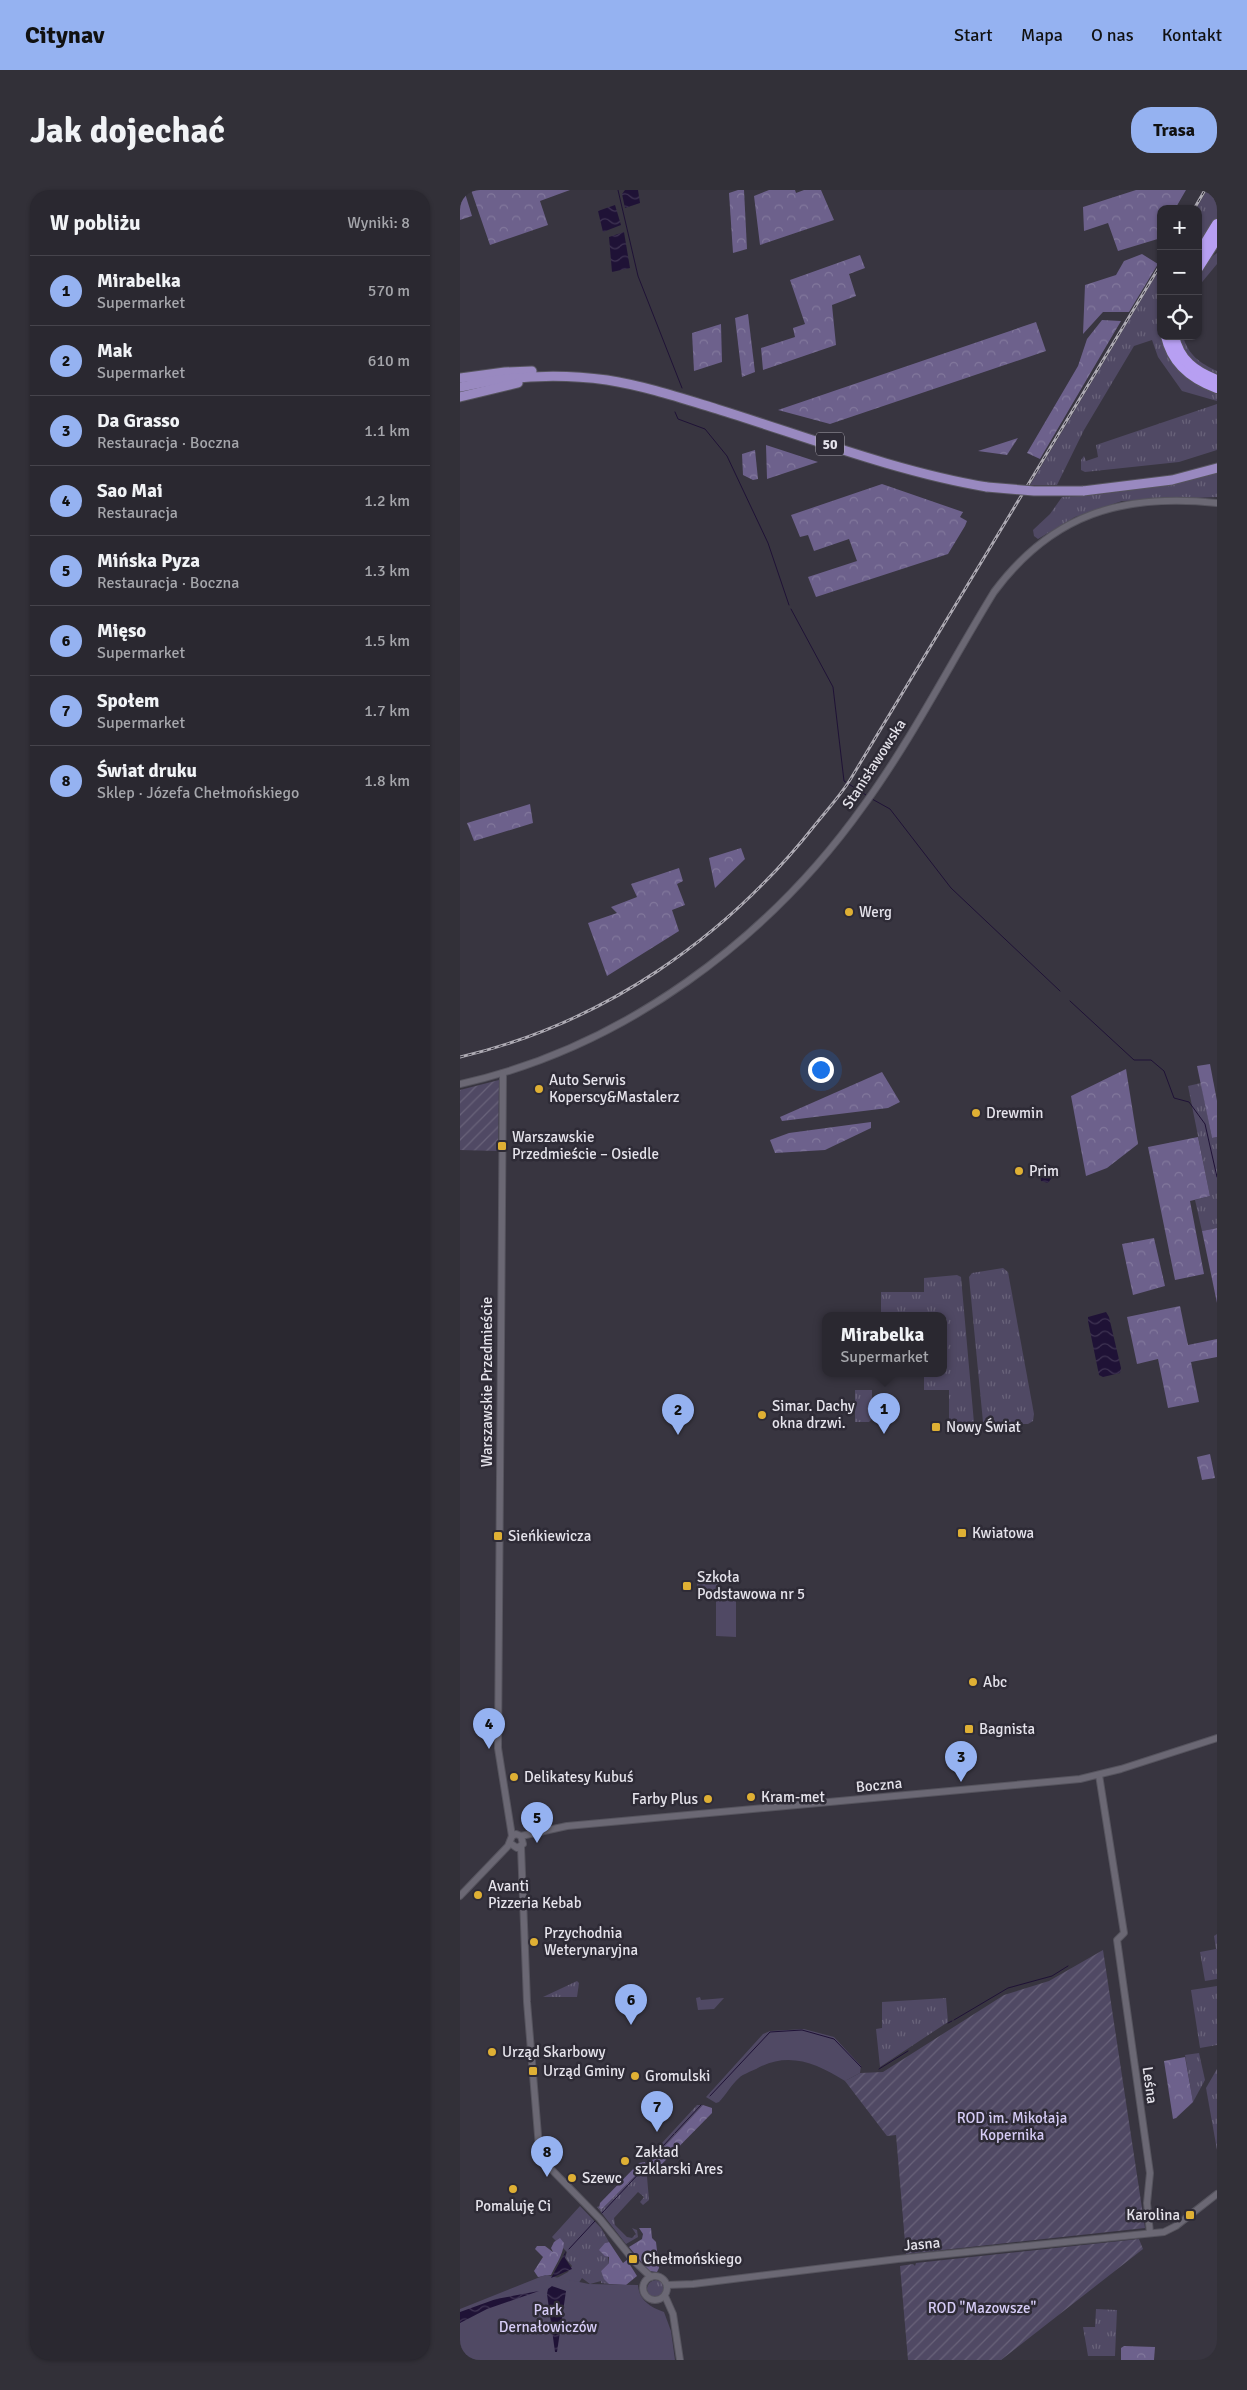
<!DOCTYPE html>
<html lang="pl">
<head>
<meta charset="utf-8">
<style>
  body { margin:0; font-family:Signika,sans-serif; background:#323038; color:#f1f3f6 }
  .controls { position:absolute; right:15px; top:15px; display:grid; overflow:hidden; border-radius:10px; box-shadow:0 1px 4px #0004 }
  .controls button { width:45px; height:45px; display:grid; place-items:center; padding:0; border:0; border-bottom:1px solid #46444c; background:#2a2830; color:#f1f3f6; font:25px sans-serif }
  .you { position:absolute; left:360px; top:879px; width:18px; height:18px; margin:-12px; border:4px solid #fff; border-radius:50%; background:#1a73e8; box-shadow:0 0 0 8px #1a73e833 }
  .badge { display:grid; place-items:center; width:32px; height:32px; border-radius:50%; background:#95b2f1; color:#111; font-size:16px; font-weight:700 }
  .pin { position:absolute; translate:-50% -41px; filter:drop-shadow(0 1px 2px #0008) }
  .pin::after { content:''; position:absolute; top:26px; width:18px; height:15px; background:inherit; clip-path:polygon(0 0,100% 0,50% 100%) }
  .popup { position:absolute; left:362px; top:1122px; width:125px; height:65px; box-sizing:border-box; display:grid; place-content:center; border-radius:10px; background:#2a2830; filter:drop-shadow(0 1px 4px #0005); font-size:16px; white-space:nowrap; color:#a5a6ab }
  .popup b { font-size:19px; color:#f1f3f6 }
  .popup::after { content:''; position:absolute; left:50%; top:100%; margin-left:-10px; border:10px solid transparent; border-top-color:#2a2830 }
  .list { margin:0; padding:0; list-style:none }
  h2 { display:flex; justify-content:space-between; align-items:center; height:65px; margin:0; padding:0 20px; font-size:21px }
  h2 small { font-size:16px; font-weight:400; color:#a5a6ab }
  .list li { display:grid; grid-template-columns:32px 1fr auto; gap:15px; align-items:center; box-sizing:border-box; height:70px; padding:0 20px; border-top:1px solid #46444c }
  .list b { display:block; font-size:19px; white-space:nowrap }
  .list p { margin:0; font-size:16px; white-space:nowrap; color:#a5a6ab }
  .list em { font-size:16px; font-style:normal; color:#a5a6ab }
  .icon { flex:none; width:28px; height:28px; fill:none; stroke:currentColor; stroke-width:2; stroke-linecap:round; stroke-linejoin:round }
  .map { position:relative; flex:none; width:757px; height:2170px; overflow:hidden; border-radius:20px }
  header { display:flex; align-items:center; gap:30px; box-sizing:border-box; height:70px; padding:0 25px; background:#95b2f1; color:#111 }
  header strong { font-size:24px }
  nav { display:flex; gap:28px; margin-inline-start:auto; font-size:18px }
  .intro { display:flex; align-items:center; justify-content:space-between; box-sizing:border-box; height:120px; padding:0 30px }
  h1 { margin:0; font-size:35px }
  .button { padding:12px 22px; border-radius:20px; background:#95b2f1; color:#111; font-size:18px; font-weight:700 }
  main { display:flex; gap:30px; padding:0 30px }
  aside { flex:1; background:#2a2830; border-radius:20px; box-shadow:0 1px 4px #0004 }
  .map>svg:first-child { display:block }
</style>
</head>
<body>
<header>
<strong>Citynav</strong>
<nav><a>Start</a><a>Mapa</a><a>O nas</a><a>Kontakt</a></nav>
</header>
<div class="intro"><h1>Jak dojechać</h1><a class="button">Trasa</a></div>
<main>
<aside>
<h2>W pobliżu<small>Wyniki: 8</small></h2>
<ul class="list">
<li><span class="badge">1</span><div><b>Mirabelka</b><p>Supermarket</p></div><em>570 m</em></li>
<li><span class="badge">2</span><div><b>Mak</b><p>Supermarket</p></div><em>610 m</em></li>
<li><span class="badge">3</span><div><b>Da Grasso</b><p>Restauracja · Boczna</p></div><em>1.1 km</em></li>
<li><span class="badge">4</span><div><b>Sao Mai</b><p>Restauracja</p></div><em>1.2 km</em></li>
<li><span class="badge">5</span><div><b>Mińska Pyza</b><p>Restauracja · Boczna</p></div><em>1.3 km</em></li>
<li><span class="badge">6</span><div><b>Mięso</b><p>Supermarket</p></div><em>1.5 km</em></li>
<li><span class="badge">7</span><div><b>Społem</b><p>Supermarket</p></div><em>1.7 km</em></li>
<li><span class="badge">8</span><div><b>Świat druku</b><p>Sklep · Józefa Chełmońskiego</p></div><em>1.8 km</em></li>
</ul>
</aside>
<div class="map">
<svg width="757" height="2170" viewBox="0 0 757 2170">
  <defs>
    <pattern id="grass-tufts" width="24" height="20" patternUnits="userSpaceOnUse" patternTransform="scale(1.25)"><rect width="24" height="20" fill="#504964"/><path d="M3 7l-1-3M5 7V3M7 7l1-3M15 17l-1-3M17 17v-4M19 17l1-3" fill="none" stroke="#69637a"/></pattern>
    <pattern id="forest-crowns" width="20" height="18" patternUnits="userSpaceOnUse" patternTransform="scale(1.25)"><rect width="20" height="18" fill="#6d618c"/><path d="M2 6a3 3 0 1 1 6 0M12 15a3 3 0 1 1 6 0" fill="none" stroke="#82789c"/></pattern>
    <pattern id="garden-furrows" width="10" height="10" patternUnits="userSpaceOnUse" patternTransform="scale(1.25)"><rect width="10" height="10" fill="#504964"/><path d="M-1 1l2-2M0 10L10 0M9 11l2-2" fill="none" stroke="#69637a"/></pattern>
    <pattern id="water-waves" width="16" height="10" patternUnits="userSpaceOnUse" patternTransform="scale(1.25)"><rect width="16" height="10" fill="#1f1236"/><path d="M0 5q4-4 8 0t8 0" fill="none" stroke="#3f3453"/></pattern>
  </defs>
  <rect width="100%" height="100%" fill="#383540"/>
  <g fill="url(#grass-tufts)">
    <path d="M747,0H757V28L738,59V19H736Z"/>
    <path d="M757,63V74L738,97C738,81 743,72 757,63Z"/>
    <path d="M701,77V146H703L757,201V211L722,201L698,167L692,150L674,156L624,240L597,295H570Z"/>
    <path d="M716,146H723C728,165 740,173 757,181V188L730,172Z"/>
    <path d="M757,214V260L719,272L625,282L621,280V270L624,266L626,271L638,267L636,255Z"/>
    <path d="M757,282V307L662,311L615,327L578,349L574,346L573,340L590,324L602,307C655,305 705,294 757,282Z"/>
    <path d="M741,893L752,948L757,947V1038L742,1041L735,1010L750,1006L728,896Z"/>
    <path d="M543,1078L548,1082L574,1224L573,1231L568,1234H526L523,1232L509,1087L512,1083Z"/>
    <path d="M497,1085L501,1087L514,1233L489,1232V1200H464V1183H483V1125H421V1102H464V1088Z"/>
    <path d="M395,1200H412V1229L409,1232H395Z"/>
    <path d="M757,1744V1789L745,1791L740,1762L756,1759L754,1746Z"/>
    <path d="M117,1791L119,1793L117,1807H83Z"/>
    <path d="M757,1796V1855L740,1858L731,1800Z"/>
    <path d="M240,1807L241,1810L264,1808L254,1819L238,1820L236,1808Z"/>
    <path d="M486,1808L488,1832L420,1877L416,1839L422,1838V1812Z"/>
    <path d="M739,1863L745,1890L733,1912L725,1865Z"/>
    <path d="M757,1879V1960L746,1898Z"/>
    <path d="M237,1915H243L192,1970V1959L202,1953Z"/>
    <path d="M186,1975L189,2010L183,2015L180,2012L184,2007L178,2002L154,2028L155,2035L167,2047L172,2048L176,2044L172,2038L177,2040L178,2047L166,2054L137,2017L139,2016L142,2019Z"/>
    <path d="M120,2016L141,2038L149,2052L145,2053L149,2073L141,2081L149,2094L141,2093V2091L130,2094L122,2088L118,2094L95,2089L108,2082L112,2076L105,2068L107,2062L92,2047Z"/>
    <circle cx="196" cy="2099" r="9"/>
    <path d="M636,2119L657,2120L655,2166H628L623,2137H635Z"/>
  </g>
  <g fill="url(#forest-crowns)">
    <path d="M0,0H4L12,26L0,30Z"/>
    <path d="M11,0H110L80,11L88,35L30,55Z"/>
    <path d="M278,0H284L287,59L273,63L269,3Z"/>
    <path d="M309,0H335L336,3L344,0H361L374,30L300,55L294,6Z"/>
    <path d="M676,0H726L715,19H701V48L658,61L648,33L624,41L623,17Z"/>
    <path d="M682,64L698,74L669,122H643L623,144L625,95L656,85L664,71Z"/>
    <path d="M400,65L405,78L389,84L396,106L372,115L376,155L303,180L301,158L335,147L333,138L345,134L330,90Z"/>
    <path d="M288,124L295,182L282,187L275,128Z"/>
    <path d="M642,130L661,131L580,269L567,263L618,176L627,149Z"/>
    <path d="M576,132L586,161L370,234L318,220Z"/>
    <path d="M261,134L262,172L234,181L232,143Z"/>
    <path d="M558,248L547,265L518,261Z"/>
    <path d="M306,255L358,272L307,289Z"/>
    <path d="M295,260L298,289L293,290L283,285L282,264Z"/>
    <path d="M422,294L503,322L500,327L507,331L505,336L488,364L356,407L348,387L397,371L389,349L354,361L348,345L340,347L331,325Z"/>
    <path d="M70,614L73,633L14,651L7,633Z"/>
    <path d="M281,658L285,669L255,698L249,668Z"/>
    <path d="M219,678L223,691L217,694L225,715L212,720L219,741L147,786L128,733L157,723L151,717L177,707L171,694Z"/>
    <path d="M750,874L757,911V947L752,948L737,876Z"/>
    <path d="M666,879L678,954L647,978L626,986L611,906Z"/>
    <path d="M422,882L440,912L428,918L322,931L320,927Z"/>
    <path d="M411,932V938L365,960L315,963L310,950L329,943Z"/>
    <path d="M738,947L750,1006L730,1011L744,1084L715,1090L688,957Z"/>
    <path d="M757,1038V1113L742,1041Z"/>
    <path d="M694,1048L705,1096L673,1105L662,1054Z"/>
    <path d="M720,1116L728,1155L757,1149V1167L731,1172L739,1212L708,1218L698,1169L677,1174L667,1127Z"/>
    <path d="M750,1264L755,1288L742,1290L737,1267Z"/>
    <path d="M725,1867L733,1912L716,1928L713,1929L704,1871Z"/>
    <path d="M243,1915L252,1918V1923L194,1982L192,1970Z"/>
    <path d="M185,1972L186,1975L142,2019L139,2018L140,2013L179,1973Z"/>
    <path d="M179,2038H191L192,2048L196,2052L199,2078L197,2082L189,2081L169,2057L182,2049L183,2044Z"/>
    <path d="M100,2048L104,2053C103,2065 96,2074 91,2085L78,2087L74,2081L83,2067L75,2059L77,2056H85L93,2062L91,2058L94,2052Z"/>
    <path d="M149,2052L163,2073L167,2070L177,2086L166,2095L149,2094L144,2089L141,2081L149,2073V2067L145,2066L139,2060L145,2053Z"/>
    <path d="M664,2156L695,2157L694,2170H661V2158Z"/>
  </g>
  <g fill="#504964">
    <path d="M258,1390V1403L237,1404V1391Z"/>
    <path d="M256,1406H276V1447L256,1446Z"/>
    <path d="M344,1839L374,1847L401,1876L400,1883L385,1891C356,1873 328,1861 296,1879C290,1882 283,1884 279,1888C271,1895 266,1905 259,1912L256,1913L246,1907L303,1844L310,1841Z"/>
    <path d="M85,2085L129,2094L178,2095C179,2110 190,2117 204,2122L211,2141L215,2170H0V2119Z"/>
  </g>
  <g fill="url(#garden-furrows)">
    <path d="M39,890L38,961L0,960V900Z"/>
    <path d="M643,1760L685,2038L446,2064L436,1945L427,1946L385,1891L400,1883L423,1882L544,1805L589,1791Z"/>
    <path d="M679,2049L683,2059L541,2170H448L440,2076L453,2074L455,2076L456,2073Z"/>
  </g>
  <g fill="url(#water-waves)">
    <path d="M165,0H178L180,13L165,18L162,4Z"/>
    <path d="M155,15L161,35L143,42L138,21Z"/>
    <path d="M164,42L170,78L152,82L149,47Z"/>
    <path d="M588,974L592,977L593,986L588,993L581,991L580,983L584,975Z"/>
    <path d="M646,1122L649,1127L661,1178L660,1183L643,1187L639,1185L628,1131V1127Z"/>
    <path d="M106,2061L105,2068L112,2079L91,2088Z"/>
    <path d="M92,2096L106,2101L97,2162H95L87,2104L88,2099Z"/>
    <path d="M79,2101L27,2119L0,2133V2122L36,2109Z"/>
  </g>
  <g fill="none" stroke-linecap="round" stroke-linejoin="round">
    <g stroke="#1f1236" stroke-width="1">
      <path d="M158,0L178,86L222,198"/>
      <path d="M215,222L218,229L245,239L267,266L308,353L329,415"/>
      <path d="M331,419L373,497L384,591L406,605"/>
      <path d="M412,609L430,619L491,698L600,801"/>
      <path d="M610,811L674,870H691L704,881L714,908L729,912L745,934L757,987"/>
      <path d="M494,1830L548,1798L592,1786L608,1776"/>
      <path d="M488,1833L492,1831"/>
      <path d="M419,1879L448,1861"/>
      <path d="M250,1906L310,1842L342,1840L374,1849L401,1877"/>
      <path d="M215,1943L241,1915"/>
      <path d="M194,1966L214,1944"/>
      <path d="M142,2023L184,1978"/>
      <path d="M109,2059L135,2031"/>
    </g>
    <defs>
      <g id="tertiary">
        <path d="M0,894C163,858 308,750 404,615C452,549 491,472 534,402C592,324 662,303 757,313"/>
        <path d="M639,1585L664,1743L657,1750L690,1983L687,2013L690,2043"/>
        <path d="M61,1646L107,1636L620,1589L661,1579L757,1548"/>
        <path d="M50,1653L57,1658L63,1654L61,1646L56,1644L52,1646"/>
        <path d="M61,1657L67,1812L79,1957L91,1979L140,2029L175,2072L191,2087"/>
        <path d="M0,1706L48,1656L52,1646L38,1558L43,883"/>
        <circle cx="195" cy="2098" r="12"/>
        <path d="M207,2095L233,2094L438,2069L704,2042L716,2036L757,2004"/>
        <path d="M205,2106L213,2124L220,2170"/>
      </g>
      <g id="primary">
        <path d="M0,188L45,182L72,181"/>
        <path d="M0,197C48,186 98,183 147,190C185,196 221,208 257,219C344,246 437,282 527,297"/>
        <path d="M0,207L58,193"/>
        <path d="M623,301L712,290L757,278"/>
      </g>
      <g id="motorway">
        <path d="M738,65L757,34"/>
        <path d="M738,78L757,48"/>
        <path d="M706,146C712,174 732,189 757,198"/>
        <path d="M714,146C719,170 735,182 757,190"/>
      </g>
    </defs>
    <use href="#tertiary" stroke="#56545e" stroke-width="8"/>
    <use href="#primary" stroke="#56545e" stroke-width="11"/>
    <use href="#motorway" stroke="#56545e" stroke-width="12"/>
    <use href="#tertiary" stroke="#6b6874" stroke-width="6"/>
    <use href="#primary" stroke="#9989c0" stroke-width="9"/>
    <use href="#motorway" stroke="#b79ff2" stroke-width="10"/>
    <defs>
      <g id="rail">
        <path d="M734,19L745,0"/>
        <path d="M0,867C142,834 265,749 355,635C367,620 380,606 390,590L701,74"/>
      </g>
    </defs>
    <use href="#rail" stroke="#adaab3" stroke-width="3"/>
    <use href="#rail" stroke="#2e2b36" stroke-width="1" stroke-dasharray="4" stroke-linecap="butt"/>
    <defs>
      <path id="primary-bridge" d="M527,297L574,301H623"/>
    </defs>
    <use href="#primary-bridge" stroke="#56545e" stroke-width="11" stroke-linecap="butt"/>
    <use href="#primary-bridge" stroke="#9989c0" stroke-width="9"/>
  </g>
  <g fill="#dfb034" stroke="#2e2b36" stroke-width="2">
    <circle cx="389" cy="722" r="5"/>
    <circle cx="79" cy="899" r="5"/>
    <circle cx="516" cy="923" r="5"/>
    <rect x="37" y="951" width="10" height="10" rx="2.5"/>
    <circle cx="559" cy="981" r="5"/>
    <circle cx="302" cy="1225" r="5"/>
    <rect x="471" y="1232" width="10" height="10" rx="2.5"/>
    <rect x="497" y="1338" width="10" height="10" rx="2.5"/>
    <rect x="33" y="1341" width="10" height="10" rx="2.5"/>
    <rect x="222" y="1391" width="10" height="10" rx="2.5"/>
    <circle cx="513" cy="1492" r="5"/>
    <rect x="504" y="1534" width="10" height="10" rx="2.5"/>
    <circle cx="54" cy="1587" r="5"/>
    <circle cx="291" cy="1607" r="5"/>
    <circle cx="248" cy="1609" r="5"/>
    <circle cx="18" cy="1705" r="5"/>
    <circle cx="74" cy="1752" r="5"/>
    <circle cx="32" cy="1862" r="5"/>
    <rect x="68" y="1876" width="10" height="10" rx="2.5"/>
    <circle cx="175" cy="1886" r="5"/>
    <circle cx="165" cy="1971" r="5"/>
    <circle cx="112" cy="1988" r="5"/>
    <circle cx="53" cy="1999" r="5"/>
    <rect x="725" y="2020" width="10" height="10" rx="2.5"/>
    <rect x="168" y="2064" width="10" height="10" rx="2.5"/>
  </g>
  <g text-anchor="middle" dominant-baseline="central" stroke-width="5" stroke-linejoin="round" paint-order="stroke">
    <rect fill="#2e2b36" stroke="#aeacb5" stroke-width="1" x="356" y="242.5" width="28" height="23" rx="4"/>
    <g font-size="14" font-weight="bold" fill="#e5e3eb">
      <text x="370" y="254">50</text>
    </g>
    <g font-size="15" fill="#e5e3eb" stroke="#2e2b36">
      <text transform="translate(414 574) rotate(-57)">Stanisławowska</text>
      <text transform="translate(27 1192) rotate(-90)">Warszawskie Przedmieście</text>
      <text transform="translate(419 1595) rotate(-5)">Boczna</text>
      <text transform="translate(690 1895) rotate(82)">Leśna</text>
      <text transform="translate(462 2054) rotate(-5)">Jasna</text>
    </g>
    <g font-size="15" fill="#e5e3eb" stroke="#2e2b36" text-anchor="start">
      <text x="399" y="722">Werg</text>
      <text x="89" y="890">Auto Serwis<tspan x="89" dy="17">Koperscy&amp;Mastalerz</tspan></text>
      <text x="526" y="923">Drewmin</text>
      <text x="52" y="947">Warszawskie<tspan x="52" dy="17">Przedmieście – Osiedle</tspan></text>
      <text x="569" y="981">Prim</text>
      <text x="312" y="1216">Simar. Dachy<tspan x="312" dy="17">okna drzwi.</tspan></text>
      <text x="486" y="1237">Nowy Świat</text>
      <text x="512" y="1343">Kwiatowa</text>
      <text x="48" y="1346">Sieńkiewicza</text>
      <text x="237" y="1387">Szkoła<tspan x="237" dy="17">Podstawowa nr 5</tspan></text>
      <text x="523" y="1492">Abc</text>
      <text x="519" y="1539">Bagnista</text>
      <text x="64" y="1587">Delikatesy Kubuś</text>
      <text x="301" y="1607">Kram-met</text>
      <text x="238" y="1609" text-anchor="end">Farby Plus</text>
      <text x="28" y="1696">Avanti<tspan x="28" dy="17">Pizzeria Kebab</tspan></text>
      <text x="84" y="1743">Przychodnia<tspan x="84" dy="17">Weterynaryjna</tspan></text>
      <text x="42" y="1862">Urząd Skarbowy</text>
      <text x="83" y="1881">Urząd Gminy</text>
      <text x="185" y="1886">Gromulski</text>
      <text x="175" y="1962">Zakład<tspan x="175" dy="17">szklarski Ares</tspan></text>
      <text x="122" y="1988">Szewc</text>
      <text x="53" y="2016" text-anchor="middle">Pomaluję Ci</text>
      <text x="720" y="2025" text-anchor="end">Karolina</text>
      <text x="183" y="2069">Chełmońskiego</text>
    </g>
    <g font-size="15" fill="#d6ccf6" stroke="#2e2b36">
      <text x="552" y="1928">ROD im. Mikołaja<tspan x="552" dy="17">Kopernika</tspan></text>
      <text x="522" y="2118">ROD "Mazowsze"</text>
      <text x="88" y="2120">Park<tspan x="88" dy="17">Dernałowiczów</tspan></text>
    </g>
  </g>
</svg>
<div class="controls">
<button>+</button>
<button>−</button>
<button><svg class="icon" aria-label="locate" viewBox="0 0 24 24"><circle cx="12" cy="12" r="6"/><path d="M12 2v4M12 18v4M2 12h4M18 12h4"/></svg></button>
</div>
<div class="you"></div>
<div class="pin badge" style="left:424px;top:1244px">1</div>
<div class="popup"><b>Mirabelka</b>Supermarket</div>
<div class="pin badge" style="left:218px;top:1245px">2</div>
<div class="pin badge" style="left:501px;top:1592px">3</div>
<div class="pin badge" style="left:29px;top:1559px">4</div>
<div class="pin badge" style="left:77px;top:1653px">5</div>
<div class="pin badge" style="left:171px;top:1835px">6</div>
<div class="pin badge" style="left:197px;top:1942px">7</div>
<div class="pin badge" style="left:87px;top:1987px">8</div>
</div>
</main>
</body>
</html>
